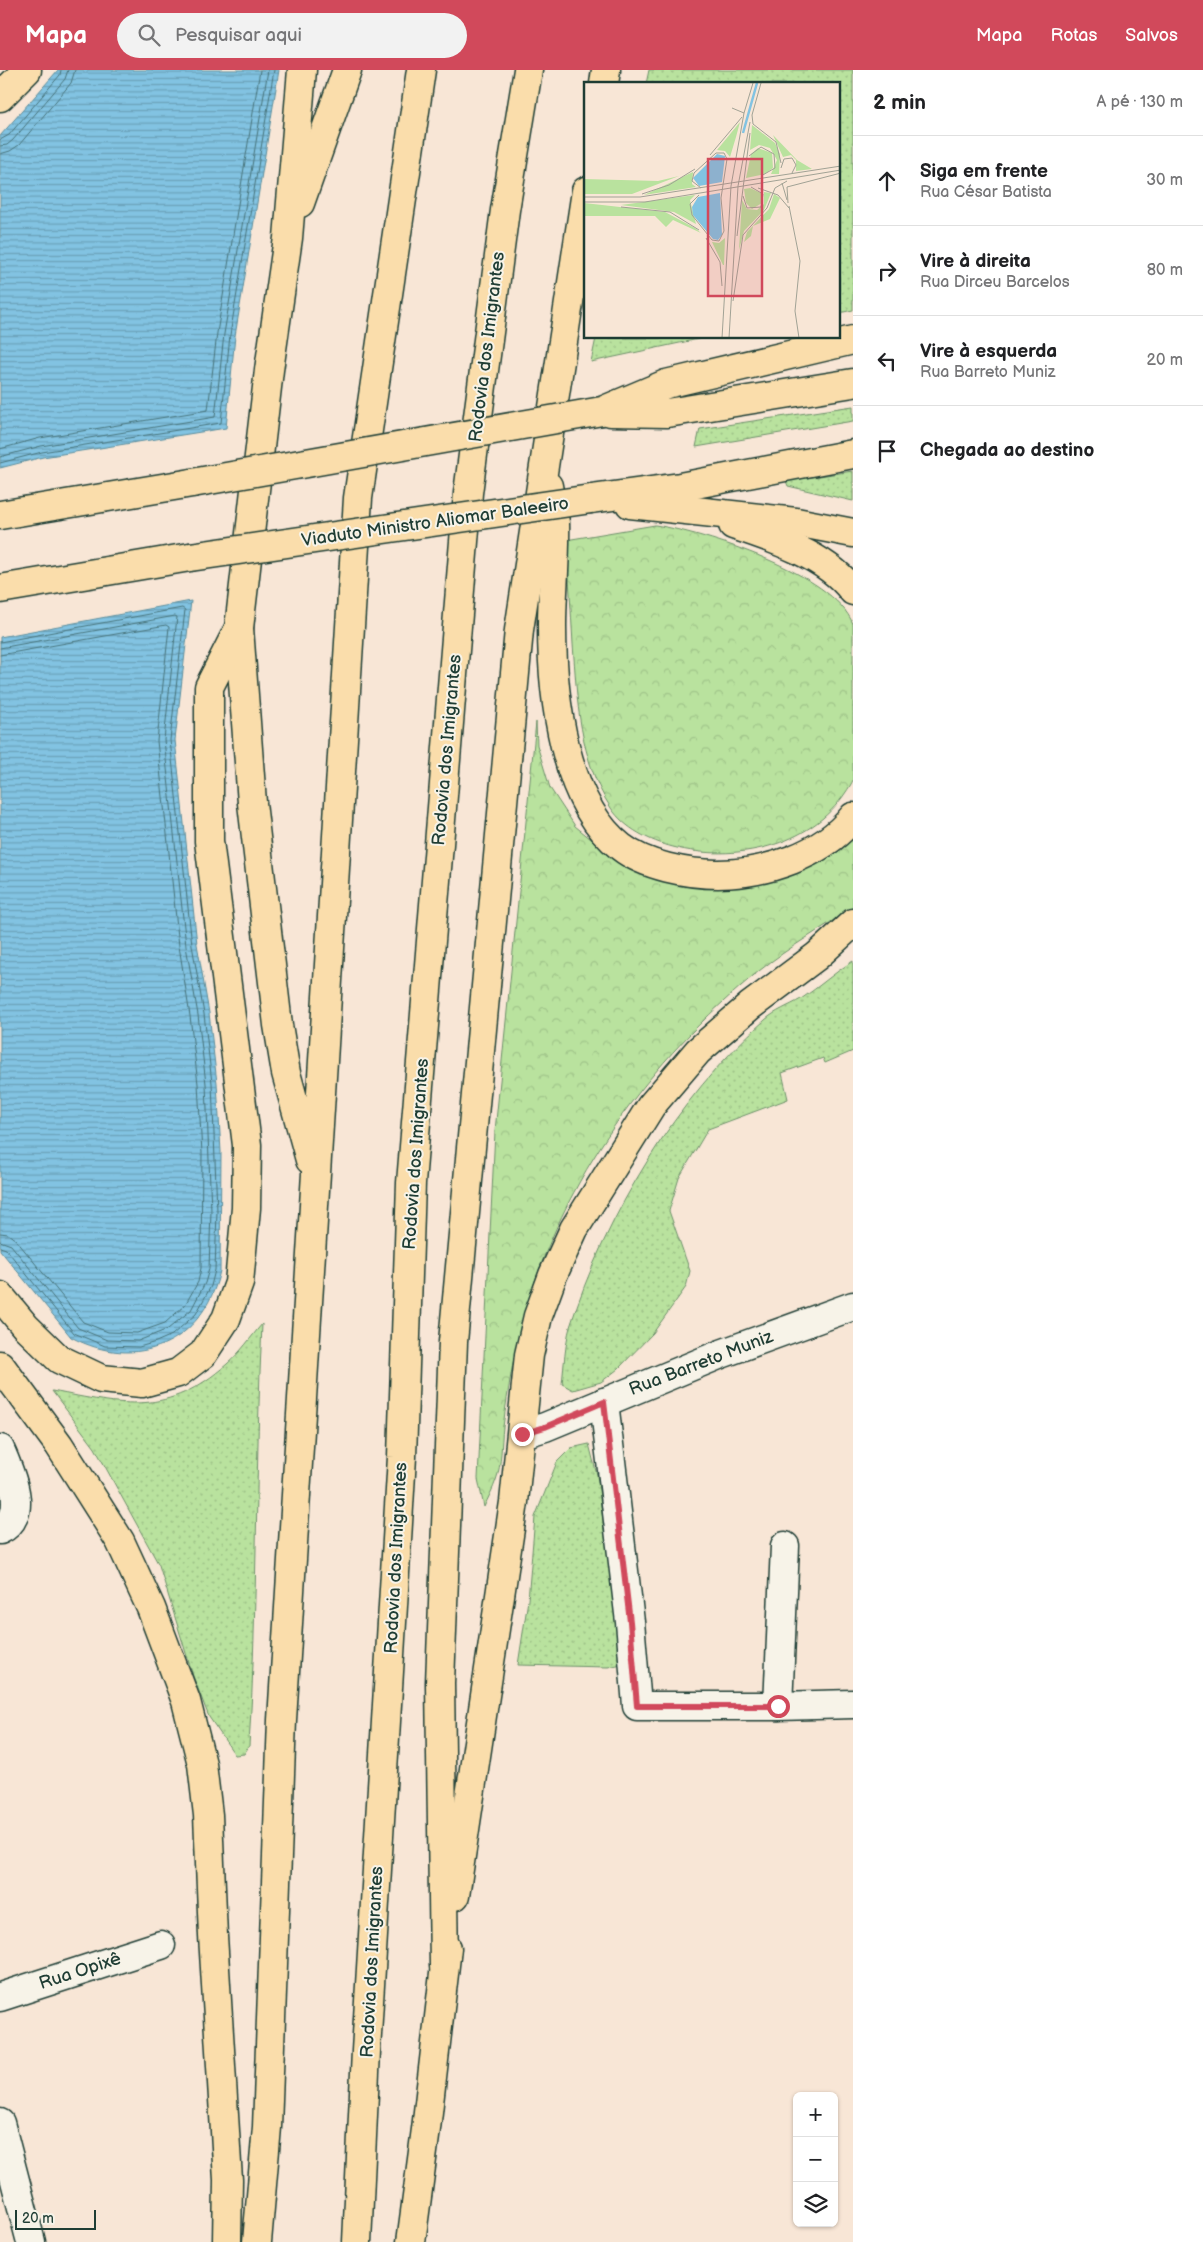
<!DOCTYPE html>
<html lang="pt">
<head>
<meta charset="utf-8">
<style>
  body { margin:0; font-family:"Balsamiq Sans",sans-serif; background:#f2f2f2; color:#202124 }
  .controls { position:absolute; right:15px; bottom:15px; display:grid; overflow:hidden; border-radius:8px; box-shadow:0 1px 4px #0004 }
  .controls button { width:45px; height:45px; display:grid; place-items:center; padding:0; border:0; border-bottom:1px solid #e0e0e0; background:#fff; color:#202124; font:25px sans-serif }
  .scale { position:absolute; left:15px; bottom:12px; width:81px; box-sizing:border-box; padding-left:5px; border:2px solid #1f3d34; border-top:0; font-size:14px; line-height:18px; white-space:nowrap; color:#1f3d34; -webkit-text-stroke:4px #f7f3e8; paint-order:stroke }
  .stop { position:absolute; width:15px; height:15px; margin:-11px; border:4px solid #d1495b; border-radius:50%; background:#fff }
  .stop.end { background:#d1495b; border-color:#fff; box-shadow:0 1px 5px #0008 }
  .list { margin:0; padding:0; list-style:none }
  h2 { display:flex; justify-content:space-between; align-items:center; height:65px; margin:0; padding:0 20px; font-size:21px }
  h2 small { font-size:16px; font-weight:400; color:#757577 }
  .list li { display:grid; grid-template-columns:32px 1fr auto; gap:15px; align-items:center; box-sizing:border-box; height:90px; padding:0 20px; border-top:1px solid #e0e0e0 }
  .list b { display:block; font-size:19px; white-space:nowrap }
  .list p { margin:0; font-size:16px; white-space:nowrap; color:#757577 }
  .list em { font-size:16px; font-style:normal; color:#757577 }
  .icon { flex:none; width:28px; height:28px; fill:none; stroke:currentColor; stroke-width:2; stroke-linecap:round; stroke-linejoin:round }
  .map { position:relative; flex:none; width:853px; height:2172px; overflow:hidden }
  header { display:flex; align-items:center; gap:30px; box-sizing:border-box; height:70px; padding:0 25px; background:#d1495b; color:#fff }
  header strong { font-size:24px }
  nav { display:flex; gap:28px; margin-inline-start:auto; font-size:18px }
  .search { width:350px; height:45px; background:#f2f2f2; display:flex; align-items:center; gap:12px; box-sizing:border-box; padding:0 18px; border-radius:28px; color:#757577; font-size:19px }
  main { display:flex }
  aside { flex:1; background:#fff }
  .map>svg:first-child { display:block }
</style>
</head>
<body>
<header>
<strong>Mapa</strong>
<div class="search"><svg class="icon" aria-label="search" viewBox="0 0 24 24"><circle cx="10" cy="10" r="6"/><path d="M15 15l6 6"/></svg>Pesquisar aqui</div>
<nav><a>Mapa</a><a>Rotas</a><a>Salvos</a></nav>
</header>
<main>
<div class="map">
<svg width="853" height="2172" viewBox="0 0 853 2172">
  <defs>
    <pattern id="green-dots" width="8" height="8" patternUnits="userSpaceOnUse" patternTransform="scale(1.25)"><rect width="8" height="8" fill="#b9e29e"/><path d="M2 2h.1M6 6h.1" fill="none" stroke="#9fc389" stroke-width="1.8" stroke-linecap="round"/></pattern>
    <pattern id="forest-crowns" width="20" height="18" patternUnits="userSpaceOnUse" patternTransform="scale(1.25)"><rect width="20" height="18" fill="#b9e29e"/><path d="M2 6a3 3 0 1 1 6 0M12 15a3 3 0 1 1 6 0" fill="none" stroke="#9fc389"/></pattern>
    <pattern id="water-rules" width="6" height="5" patternUnits="userSpaceOnUse" patternTransform="scale(1.25)"><rect width="6" height="5" fill="#82c3e2"/><path d="M0 2.5h6" fill="none" stroke="#6aa0b8"/></pattern>
  </defs>
  <rect width="100%" height="100%" fill="#f8e6d6"/>
  <filter id="ink" filterUnits="userSpaceOnUse"><feTurbulence type="fractalNoise" baseFrequency=".02" numOctaves="2"/><feDisplacementMap in="SourceGraphic" scale="10" xChannelSelector="R" yChannelSelector="G"/><feConvolveMatrix kernelMatrix="1 2 1 2 8 2 1 2 1" color-interpolation-filters="sRGB"/></filter>
  <g filter="url(#ink)">
    <g fill="url(#green-dots)" stroke="#6c9069">
      <path d="M649,0H853V240L839,243V14H646Z"/>
      <path d="M596,268H703L591,292Z"/>
      <path d="M853,336V351L696,377L700,359Z"/>
      <path d="M853,401V431L788,416L786,411Z"/>
      <path d="M853,891V981L825,993L823,988L782,1003L788,1029L708,1059L679,1108L669,1141L690,1201L686,1217L653,1263L618,1299L601,1312L573,1320L562,1314C564,1296 565,1275 570,1257C605,1146 677,1027 765,950C775,941 789,936 801,929C819,917 835,902 853,891Z"/>
      <path d="M262,1254C255,1395 258,1535 249,1676L244,1684L235,1685L209,1647L193,1606L159,1495L95,1378L52,1321C124,1335 167,1347 227,1294C240,1283 251,1267 262,1254Z"/>
      <path d="M589,1374L597,1405L622,1594L608,1597L518,1595L528,1530L535,1447L557,1392L571,1378Z"/>
    </g>
    <g fill="url(#forest-crowns)" stroke="#6c9069">
      <path d="M655,455C705,463 833,503 853,554C853,564 853,624 853,639C853,656 853,695 853,710C852,713 848,719 846,722C810,777 734,793 673,777C650,771 625,759 611,738C579,690 577,629 573,574C571,539 569,505 566,470Z"/>
      <path d="M536,652L537,675L550,718L575,756L612,786L682,814L853,763V837C822,859 789,877 759,901C649,990 563,1108 524,1246C514,1282 508,1319 503,1357C501,1374 502,1394 496,1410C493,1419 488,1428 484,1437L478,1409L495,1061Z"/>
    </g>
    <g fill="url(#water-rules)" stroke="#5a8d9c">
      <path d="M58,0H279L235,266L226,358L43,387L0,398V66Z"/>
      <path d="M191,531L175,670L197,874L209,943L217,1013L221,1082L220,1201C203,1274 136,1302 71,1267L0,1180V567Z"/>
    </g>
    <g fill="none" stroke-linecap="round" stroke-linejoin="round">
      <g stroke="#47737a" stroke-width="1">
        <path d="M0,70L9,65L60,5L61,0"/>
        <path d="M0,76L7,75L13,70L65,9L68,0"/>
        <path d="M0,84L10,81L19,75L71,13L75,0"/>
        <path d="M0,379L40,368L208,340L217,263L260,0"/>
        <path d="M0,387L41,376L215,347L224,264L268,0"/>
        <path d="M0,393L42,382L221,353L230,265L274,0"/>
        <path d="M0,572L182,538L185,540L170,670L192,875L204,944L212,1013L217,1141L215,1200L211,1216L196,1244L172,1265L156,1272L139,1277L105,1276L74,1263L6,1179L0,1177"/>
        <path d="M0,578L175,546L177,547L164,670L186,876L198,945L206,1014L211,1141L209,1199L205,1213L191,1240L168,1259L138,1271L107,1270L78,1258L11,1175L0,1171"/>
        <path d="M0,585L166,555L169,557L157,671L179,876L190,946L198,1014L202,1083L201,1198L198,1212L185,1235L165,1253L137,1263L108,1262L83,1252L16,1170L8,1164L0,1163"/>
      </g>
      <defs>
        <g id="minor">
          <path d="M604,1332L630,1552L637,1636H778L853,1634"/>
          <path d="M522,1364L545,1357L721,1284L853,1236"/>
          <path d="M0,1379C9,1401 31,1445 0,1460"/>
          <path d="M778,1636L785,1476"/>
          <path d="M0,1927L161,1875"/>
          <path d="M0,2053L31,2172"/>
        </g>
        <g id="highway">
          <path d="M302,0L288,168L269,300L239,558L252,733L278,955L286,1003L310,1090"/>
          <path d="M604,14L606,0"/>
          <path d="M0,27L27,0"/>
          <path d="M300,133L347,0"/>
          <path d="M602,341L666,314L853,270"/>
          <path d="M611,342L667,343L853,313"/>
          <path d="M548,416C550,428 554,441 555,453C556,487 552,522 552,556C552,624 563,732 621,777C645,796 688,804 718,804C765,804 823,785 853,747"/>
          <path d="M591,429L680,417L853,384"/>
          <path d="M630,434L796,452L853,463"/>
          <path d="M0,445L192,413"/>
          <path d="M733,455C773,468 827,486 853,521"/>
          <path d="M0,519L190,487"/>
          <path d="M0,1226L25,1256L59,1289L101,1309L142,1313L178,1303L203,1284L226,1249L239,1213L246,1138L247,1075L209,771V617L239,558"/>
          <path d="M0,1295L59,1375L120,1471L151,1538L186,1631L202,1694L208,1745L213,1866L228,2110L227,2172"/>
          <path d="M455,1826L514,1432L529,1285L538,1246L553,1205L574,1159L651,1036L698,981L750,936L817,886L853,853"/>
          <path d="M444,1896L440,1613L453,1272L519,560L586,121"/>
          <path d="M257,2172L267,2057L282,1650L358,428L421,0"/>
          <path d="M357,2172L366,1981L402,1387L411,1113L468,423L505,140L528,0"/>
          <path d="M411,2172L426,2059L447,1878"/>
        </g>
      </defs>
      <use href="#minor" stroke="#1f3d34" stroke-width="31"/>
      <use href="#highway" stroke="#1f3d34" stroke-width="31"/>
      <use href="#minor" stroke="#f7f3e8" stroke-width="28"/>
      <use href="#highway" stroke="#faddab" stroke-width="28"/>
      <defs>
        <g id="highway-bridge">
          <path d="M192,413L602,341"/>
          <path d="M190,487L591,429"/>
        </g>
      </defs>
      <use href="#highway-bridge" stroke="#1f3d34" stroke-width="31" stroke-linecap="butt"/>
      <use href="#highway-bridge" stroke="#faddab" stroke-width="28"/>
    </g>
  </g>
  <g fill="none" stroke-linecap="round" stroke-linejoin="round" filter="url(#ink)">
    <path stroke="#d1495b" stroke-width="6" d="M522,1364L545,1357L604,1332L630,1552L637,1636H778"/>
  </g>
  <g text-anchor="middle" dominant-baseline="central" stroke-width="4" stroke-linejoin="round" paint-order="stroke">
    <g font-size="18" fill="#1f3d34" stroke="#f7f3e8">
      <text transform="translate(487 277) rotate(-83)">Rodovia dos Imigrantes</text>
      <text transform="translate(435 452) rotate(-8)">Viaduto Ministro Aliomar Baleeiro</text>
      <text transform="translate(447 680) rotate(-85)">Rodovia dos Imigrantes</text>
      <text transform="translate(416 1084) rotate(-86)">Rodovia dos Imigrantes</text>
      <text transform="translate(701 1293) rotate(-21)">Rua Barreto Muniz</text>
      <text transform="translate(396 1488) rotate(-87)">Rodovia dos Imigrantes</text>
      <text transform="translate(372 1892) rotate(-87)">Rodovia dos Imigrantes</text>
      <text transform="translate(80 1901) rotate(-18)">Rua Opixê</text>
    </g>
  </g>
  <g transform="translate(584 12)">
    <rect width="256" height="256" fill="#f8e6d6"/>
    <path d="M156,40L152,55L146,75L141,69L133,68ZM189,53L213,78L228,87L212,89V78L207,73L199,75ZM174,66L188,71L189,86L181,92L162,96L167,72ZM95,94L48,112H0V97L74,99ZM190,112L196,116L186,137L169,144L167,154L160,160L163,150L185,127ZM0,121L81,130L111,146L117,151L89,138L82,145L71,134H0ZM141,156L140,183H139L128,160L135,161Z" fill="#b9e29e"/>
    <path d="M168,43L191,61L196,72L195,92H187L193,78L186,66L175,63L166,68ZM109,90L108,102L112,105L60,113ZM166,106L177,111L178,121L168,127L162,121L160,107ZM180,110L187,111L180,128L160,149L155,168L158,118L163,127L173,128L180,122ZM111,113L106,118L112,142L90,130L37,123Z" fill="#b9e29e"/>
    <path d="M133,72L141,74L138,100L115,104L109,96ZM136,111L138,153L134,158L129,157L109,133L108,125L114,115Z" fill="#82c3e2"/>
    <path fill="none" stroke="#82c3e2" stroke-width="2.5" d="M159,51L173,1"/>
    <path fill="none" stroke="#a1a295" stroke-width="1" d="M160,31L169,1M168,33L169,42L192,60L197,81M168,33L177,1M126,73L158,35M165,74L177,65L190,72L191,86L177,94M197,86L200,77L208,76L212,83L208,91M198,101L203,118M174,106L194,113L205,126M58,112L85,103L111,87M115,113L106,122L108,133L128,158L135,159L140,149L137,116L143,77L140,71H132L110,91L108,99L117,106M159,114L163,126L177,125L179,112L167,105M0,115H56L257,84M0,120H61L257,88M204,121L203,105L257,91M205,124L216,179L211,229L215,256M37,125L86,130L115,148M153,154L166,51M122,156L136,180L138,204M149,219L159,153L183,126L191,106L203,99M138,256L147,104L160,31L148,26M145,256L154,104L166,40"/>
    <path fill="#d1495b" fill-opacity="0.15" stroke="#d1495b" stroke-width="2.5" d="M124,77H178V214H124Z"/>
    <rect width="256" height="256" fill="none" stroke="#1f3d34" stroke-width="2.5"/>
  </g>
</svg>
<div class="controls">
<button>+</button>
<button>−</button>
<button><svg class="icon" aria-label="layers" viewBox="0 0 24 24"><path d="M12 4l9 5-9 5-9-5zM3 14l9 5 9-5"/></svg></button>
</div>
<div class="scale">20 m</div>
<div class="stop" style="left:778px;top:1636px"></div>
<div class="stop end" style="left:522px;top:1364px"></div>
</div>
<aside>
<h2>2 min<small>A pé · 130 m</small></h2>
<ul class="list">
<li><svg class="icon" aria-label="ahead" viewBox="0 0 24 24"><path d="M12 20V5M6 11l6-6 6 6"/></svg><div><b>Siga em frente</b><p>Rua César Batista</p></div><em>30 m</em></li>
<li><svg class="icon" aria-label="right" viewBox="0 0 24 24"><path d="M7 20v-9h11M14 6l5 5-5 5"/></svg><div><b>Vire à direita</b><p>Rua Dirceu Barcelos</p></div><em>80 m</em></li>
<li><svg class="icon" aria-label="left" viewBox="0 0 24 24"><path d="M17 20v-9H6M10 6l-5 5 5 5"/></svg><div><b>Vire à esquerda</b><p>Rua Barreto Muniz</p></div><em>20 m</em></li>
<li><svg class="icon" aria-label="arrive" viewBox="0 0 24 24"><path d="M6 21V4h12l-3 4 3 4H6"/></svg><div><b>Chegada ao destino</b></div></li>
</ul>
</aside>
</main>
</body>
</html>
